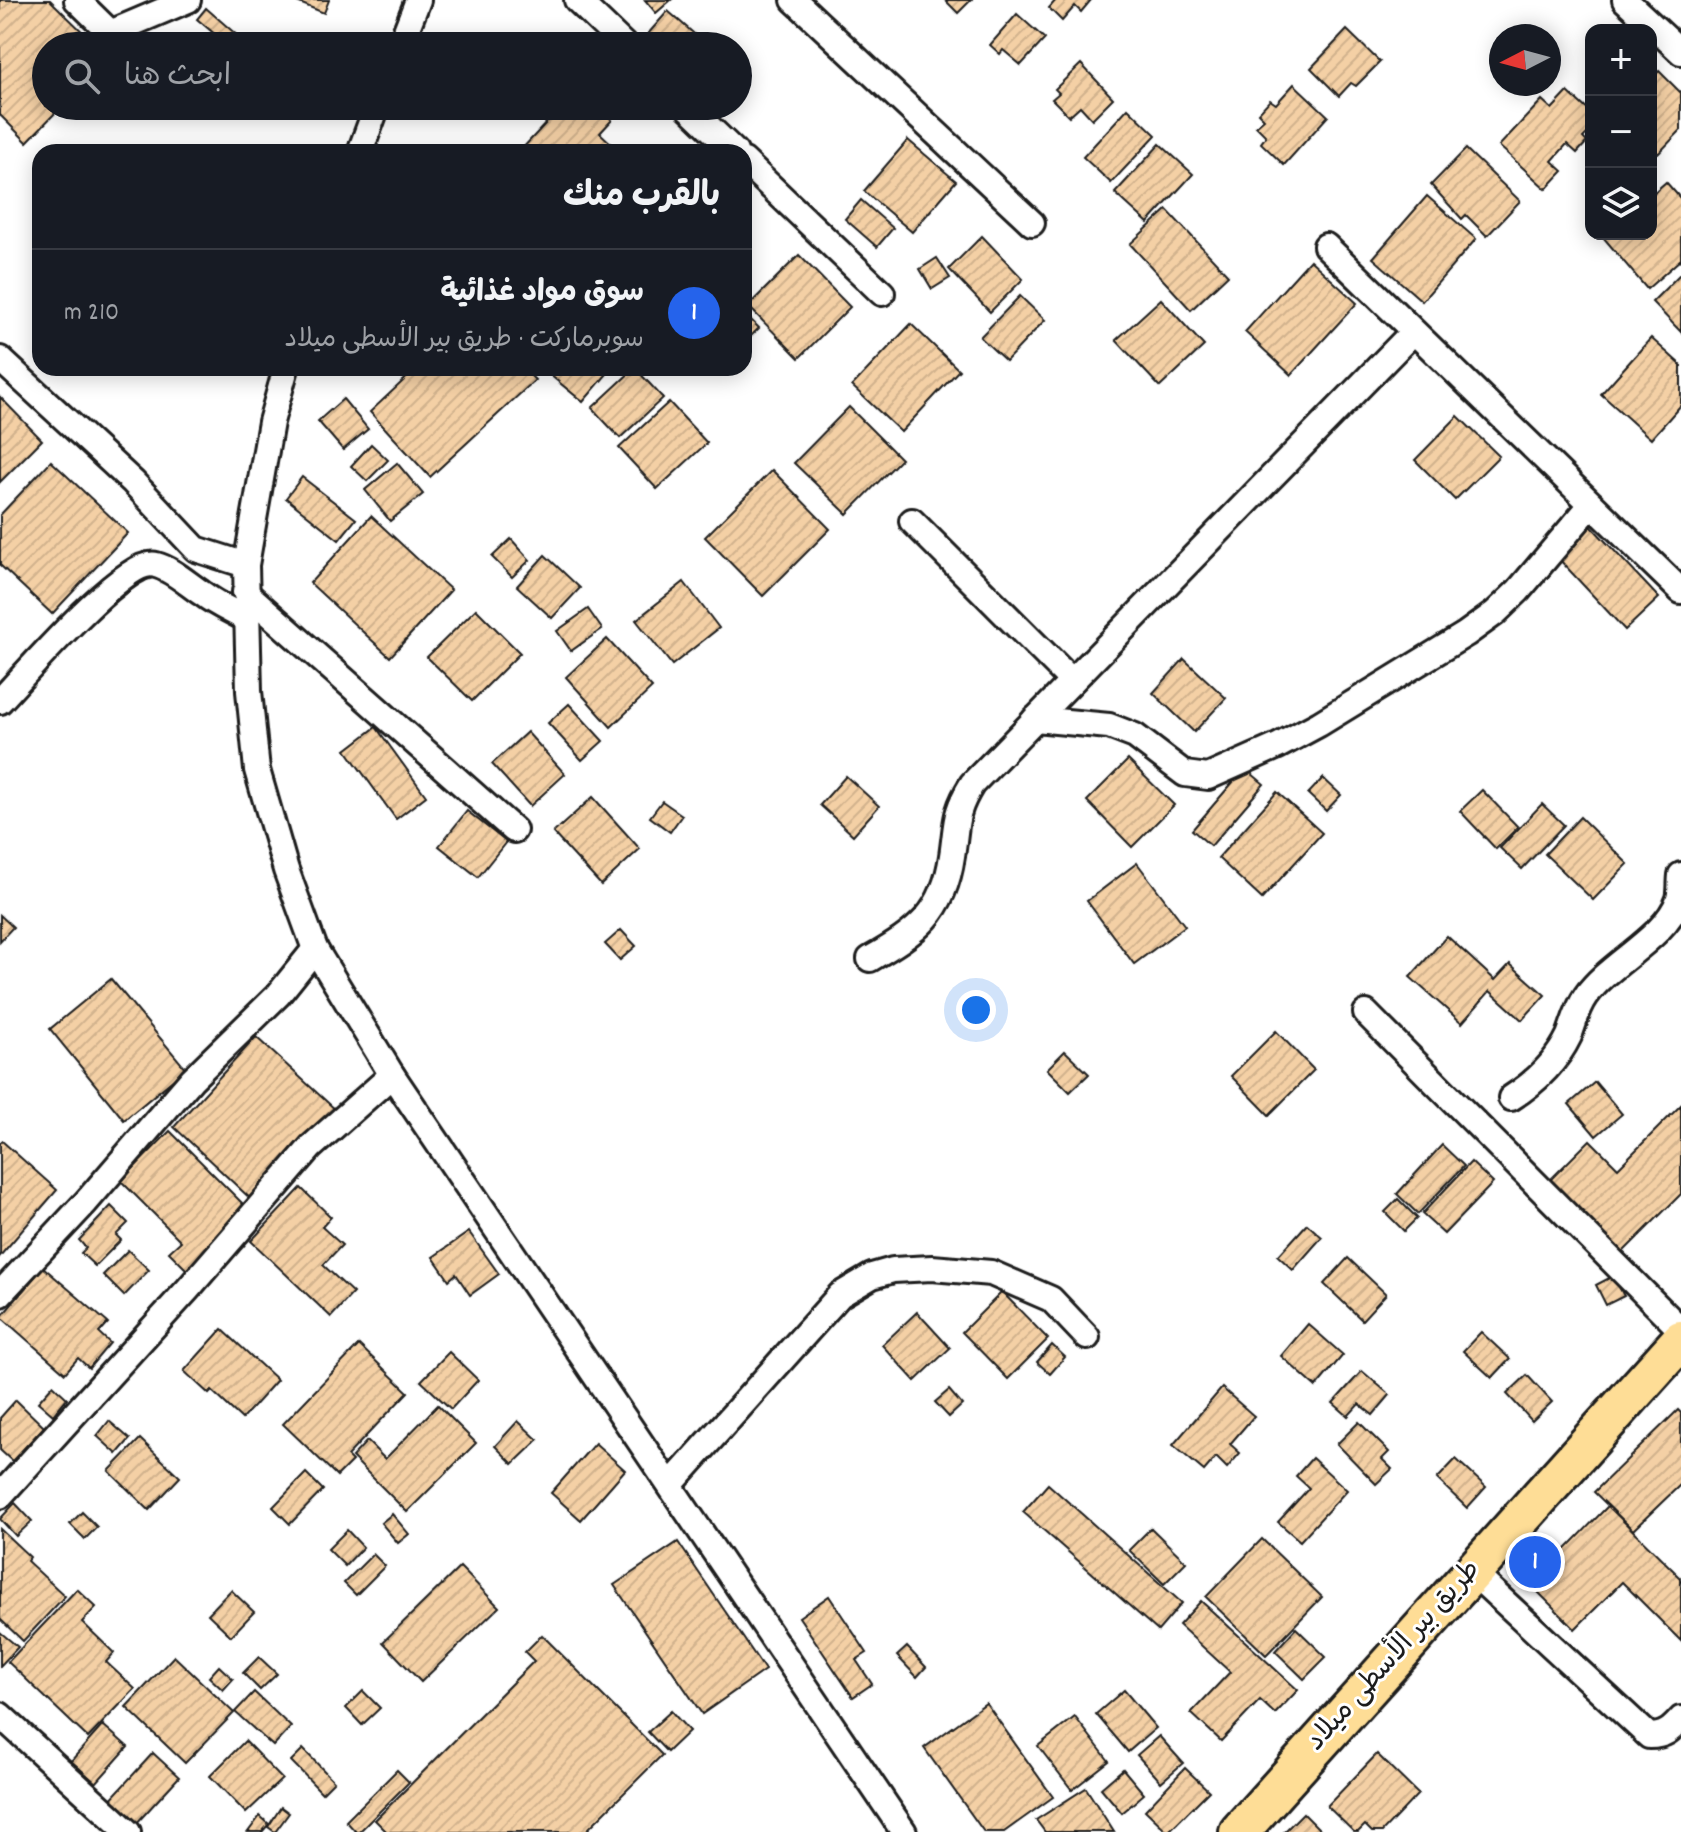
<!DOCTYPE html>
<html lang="ar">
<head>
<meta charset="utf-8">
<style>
  body { margin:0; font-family:Dekko,"Playpen Sans Arabic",sans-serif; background:#242831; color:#f1f3f6; direction:rtl }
  .controls { position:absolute; right:24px; top:24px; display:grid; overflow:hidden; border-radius:16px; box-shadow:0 4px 20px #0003 }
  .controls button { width:72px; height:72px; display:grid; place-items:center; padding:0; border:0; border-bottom:2px solid #363941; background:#171b24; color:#f1f3f6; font:40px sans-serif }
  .compass { position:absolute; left:1489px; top:24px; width:72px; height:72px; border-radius:50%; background:#171b24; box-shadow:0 4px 20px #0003; rotate:264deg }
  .you { position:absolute; left:976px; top:1010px; width:28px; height:28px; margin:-20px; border:6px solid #fff; border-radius:50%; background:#1a73e8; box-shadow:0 0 0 12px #1a73e833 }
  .badge { display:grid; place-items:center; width:52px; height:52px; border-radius:50%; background:#2563eb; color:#fff; font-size:26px; font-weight:700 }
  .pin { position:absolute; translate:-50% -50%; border:4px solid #fff; box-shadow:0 2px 8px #0006 }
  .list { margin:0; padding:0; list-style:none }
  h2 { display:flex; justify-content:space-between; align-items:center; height:104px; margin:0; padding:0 32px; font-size:34px }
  h2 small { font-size:26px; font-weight:400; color:#9ea1a6 }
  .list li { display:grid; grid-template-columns:52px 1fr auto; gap:24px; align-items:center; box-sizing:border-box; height:128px; padding:0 32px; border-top:2px solid #363941 }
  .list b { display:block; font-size:30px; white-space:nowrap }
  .list p { margin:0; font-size:26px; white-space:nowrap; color:#9ea1a6 }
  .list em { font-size:26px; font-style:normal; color:#9ea1a6 }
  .icon { flex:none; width:44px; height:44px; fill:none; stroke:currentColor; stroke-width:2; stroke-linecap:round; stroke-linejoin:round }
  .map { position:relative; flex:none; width:1681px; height:1832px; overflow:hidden; direction:ltr }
  .search { position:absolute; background:#171b24; box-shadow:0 4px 20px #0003; left:32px; top:32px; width:720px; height:88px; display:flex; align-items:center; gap:20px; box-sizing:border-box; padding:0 28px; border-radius:44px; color:#9ea1a6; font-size:30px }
  .panel { position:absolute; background:#171b24; box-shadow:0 4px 20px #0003; left:32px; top:144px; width:720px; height:232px; border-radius:24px; direction:rtl }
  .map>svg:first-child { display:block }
</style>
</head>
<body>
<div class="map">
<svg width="1681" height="1832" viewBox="0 0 1681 1832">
  <defs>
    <pattern id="building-hatch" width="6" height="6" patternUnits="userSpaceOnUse" patternTransform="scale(2)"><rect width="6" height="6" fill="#f4d0a5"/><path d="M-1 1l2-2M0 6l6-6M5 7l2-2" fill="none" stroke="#d1b28d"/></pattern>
  </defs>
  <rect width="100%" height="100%" fill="#fff"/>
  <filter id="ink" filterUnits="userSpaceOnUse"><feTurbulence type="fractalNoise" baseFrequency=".0125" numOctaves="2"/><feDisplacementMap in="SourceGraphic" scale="16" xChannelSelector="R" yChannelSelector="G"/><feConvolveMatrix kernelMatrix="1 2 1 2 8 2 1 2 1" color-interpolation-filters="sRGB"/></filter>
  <g filter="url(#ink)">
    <g fill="url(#building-hatch)" stroke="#1c1c1c" stroke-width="2">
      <path d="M0,0H50L97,46H46V106H62L27,142L0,115Z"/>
      <path d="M292,0H329L324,13Z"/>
      <path d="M645,0H671L656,13Z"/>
      <path d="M945,0H971L958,13Z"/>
      <path d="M1056,0H1091L1081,12L1075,6L1062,21L1049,8Z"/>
      <path d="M206,8L238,36L229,46L197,19Z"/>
      <path d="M668,11L708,46H659L647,35Z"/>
      <path d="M1017,14L1045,39L1021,65L1003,50L1000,54L990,45Z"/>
      <path d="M1347,30L1380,62L1356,86L1351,83L1339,96L1311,68Z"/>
      <path d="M1081,64L1113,98L1092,119L1080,106L1069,116L1052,99L1059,93L1055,89Z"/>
      <path d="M1659,71L1681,93V130L1659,153L1651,152V79Z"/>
      <path d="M1294,84L1328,116L1284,165L1261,143L1266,136L1256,126L1264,119L1258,113L1270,100L1276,104Z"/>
      <path d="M1568,92L1591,113V130L1583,138L1587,142L1577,153L1567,144L1552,161L1563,171L1546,189L1499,146L1542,100L1552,109Z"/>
      <path d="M562,106H576L586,115L597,106L612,120L600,133L613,145L607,152H519Z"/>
      <path d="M1128,108L1156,135L1111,183L1083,157Z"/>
      <path d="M908,140L956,181L912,232L864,191Z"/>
      <path d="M1160,144L1193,174L1148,223L1115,193Z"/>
      <path d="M1466,149L1520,201L1487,236L1466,215L1462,219L1431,185Z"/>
      <path d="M1666,182L1681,199V259L1647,289L1603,237L1606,234H1651V195Z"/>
      <path d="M1427,196L1476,239L1422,301L1373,258Z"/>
      <path d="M861,200L893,228L877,247L845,219Z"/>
      <path d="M1167,210L1228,275L1191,310L1130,244Z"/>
      <path d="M982,236L1023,279L990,312L949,269Z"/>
      <path d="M799,255L850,307L799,358L748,306Z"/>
      <path d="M937,258L950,278L932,289L920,269Z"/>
      <path d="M1310,260L1357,303L1291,375L1245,332Z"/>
      <path d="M1681,273V332L1652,302Z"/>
      <path d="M1020,296L1045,320L1006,361L980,337Z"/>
      <path d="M1161,299L1204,346L1160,387L1116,340Z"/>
      <path d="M744,313L759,328L744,343Z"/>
      <path d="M911,324L959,370L901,432L852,386Z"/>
      <path d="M1651,338L1681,365V405L1651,439L1601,394Z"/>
      <path d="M417,368H523L535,380L430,477L370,412Z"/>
      <path d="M554,368H612L583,402L549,374Z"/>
      <path d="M635,368L663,398L620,438L592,408Z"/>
      <path d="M0,397L42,440L0,482Z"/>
      <path d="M343,399L368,429L343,450L318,421Z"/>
      <path d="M669,402L707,443L657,489L619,448Z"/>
      <path d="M849,407L901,459L847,514L794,463Z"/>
      <path d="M1458,416L1499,456L1455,500L1415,460Z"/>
      <path d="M371,444L388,460L367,481L351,466Z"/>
      <path d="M51,461L128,533L52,614L0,565V515Z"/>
      <path d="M397,463L423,494L390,521L365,490Z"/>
      <path d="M772,470L830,529L763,596L705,537Z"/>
      <path d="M302,477L356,519L339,540L286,498Z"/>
      <path d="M371,516L451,590L390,657L310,583Z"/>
      <path d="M1591,526L1659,598L1625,630L1558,558Z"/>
      <path d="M511,539L530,560L512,577L492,557Z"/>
      <path d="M545,555L580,588L552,618L517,586Z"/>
      <path d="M684,582L719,628L672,665L636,620Z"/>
      <path d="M476,609L520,653L472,701L427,657Z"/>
      <path d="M588,609L602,629L571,651L557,631Z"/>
      <path d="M607,639L652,688L611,727L566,677Z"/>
      <path d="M1184,659L1226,698L1194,732L1153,693Z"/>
      <path d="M569,704L603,741L582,760L548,723Z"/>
      <path d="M376,727L426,796L396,819L346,750Z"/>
      <path d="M527,732L565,774L530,806L492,764Z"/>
      <path d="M1128,760L1174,805L1132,847L1087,801Z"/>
      <path d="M1245,768L1264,784L1211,846L1192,830Z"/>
      <path d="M846,776L879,806L853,835L820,805Z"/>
      <path d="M1323,778L1341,795L1326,811L1308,794Z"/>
      <path d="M1482,790L1518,827L1496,849L1460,811Z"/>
      <path d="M1277,792L1322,833L1262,899L1218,858Z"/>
      <path d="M593,797L640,849L601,885L553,833Z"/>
      <path d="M662,801L682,815L670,832L650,817Z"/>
      <path d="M1542,804L1564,825L1522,869L1500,848Z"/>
      <path d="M467,811L506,842L478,877L439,846Z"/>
      <path d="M1580,817L1628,864L1593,900L1545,854Z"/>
      <path d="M1137,863L1185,926L1134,964L1087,901Z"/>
      <path d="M0,915L13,927L0,941Z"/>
      <path d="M621,930L636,946L620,960L605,944Z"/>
      <path d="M1447,936L1495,980L1510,964L1545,995L1522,1020L1490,991L1462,1023L1410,977Z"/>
      <path d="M111,979L186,1069L124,1120L50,1029Z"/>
      <path d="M1276,1031L1314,1070L1269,1115L1231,1076Z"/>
      <path d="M256,1037L337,1111L254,1202L174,1127Z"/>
      <path d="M1065,1051L1089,1074L1070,1092L1047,1069Z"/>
      <path d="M1595,1082L1622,1114L1596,1136L1569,1104Z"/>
      <path d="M1681,1105V1194L1615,1260L1543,1187L1590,1140L1618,1168Z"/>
      <path d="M170,1131L248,1209L187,1270L169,1252L181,1241L121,1181Z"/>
      <path d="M2,1141L57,1190L0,1256V1143Z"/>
      <path d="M1442,1145L1464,1166L1418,1214L1397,1194Z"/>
      <path d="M1471,1162L1493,1183L1444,1234L1422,1214Z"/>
      <path d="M301,1188L331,1217L322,1227L342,1245L323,1265L353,1293L331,1317L251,1241Z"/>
      <path d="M1398,1199L1417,1218L1404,1231L1385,1212Z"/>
      <path d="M111,1206L128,1223L116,1235L121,1240L95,1266L81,1253L86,1248L79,1240Z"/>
      <path d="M1307,1224L1322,1237L1293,1270L1278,1256Z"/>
      <path d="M469,1232L499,1274L470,1295L456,1274L449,1280L433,1257Z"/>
      <path d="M128,1250L149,1270L124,1296L103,1275Z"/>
      <path d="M1348,1258L1386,1294L1362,1320L1324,1284Z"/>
      <path d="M43,1267L108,1323L99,1333L110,1343L89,1368L78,1358L65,1373L1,1317Z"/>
      <path d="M1613,1276L1624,1296L1606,1305L1596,1285Z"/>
      <path d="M1002,1292L1048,1339L1008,1379L962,1332Z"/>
      <path d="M917,1312L950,1348L915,1381L882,1345Z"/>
      <path d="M1308,1324L1343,1355L1316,1387L1281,1356Z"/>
      <path d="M222,1329L277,1380L242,1419L212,1391L209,1394L184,1371Z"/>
      <path d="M1481,1332L1510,1359L1492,1378L1463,1351Z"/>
      <path d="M359,1345L408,1392L347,1456L352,1461L337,1476L283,1424Z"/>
      <path d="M1052,1345L1065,1357L1050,1374L1037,1362Z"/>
      <path d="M449,1352L478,1380L451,1409L421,1381Z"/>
      <path d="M1362,1371L1390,1395L1373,1415L1359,1404L1348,1416L1333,1403Z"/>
      <path d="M1527,1375L1552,1402L1532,1421L1507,1394Z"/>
      <path d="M53,1385L67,1398L53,1415L38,1402Z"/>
      <path d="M1222,1388L1254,1416L1230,1444L1240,1453L1227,1468L1216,1457L1204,1471L1173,1445Z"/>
      <path d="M949,1390L962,1405L949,1417L935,1402Z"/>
      <path d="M16,1400L44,1427L12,1461L0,1450V1418Z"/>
      <path d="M438,1405L476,1443L407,1512L352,1457L367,1441L385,1459Z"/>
      <path d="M1678,1410L1681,1413V1484L1633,1530L1594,1492Z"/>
      <path d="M109,1421L130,1439L117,1454L97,1436Z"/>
      <path d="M518,1421L538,1440L513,1464L495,1446Z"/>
      <path d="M1359,1422L1389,1452L1382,1459L1392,1469L1376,1484L1337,1444Z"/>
      <path d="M140,1439L180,1477L149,1510L109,1471Z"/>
      <path d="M595,1443L625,1470L581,1520L551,1493Z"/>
      <path d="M1312,1458L1347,1490L1300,1541L1278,1522L1309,1488L1296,1476Z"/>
      <path d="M1456,1459L1486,1487L1467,1508L1437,1479Z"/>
      <path d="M306,1473L323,1490L290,1524L273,1507Z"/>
      <path d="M1048,1484L1182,1603L1158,1631L1023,1512Z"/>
      <path d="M15,1503L32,1521L16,1536L0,1519Z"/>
      <path d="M1608,1506L1681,1578V1641L1622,1582L1575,1629L1531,1585Z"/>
      <path d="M82,1512L97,1527L85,1539L70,1524Z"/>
      <path d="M392,1514L409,1534L398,1543L381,1523Z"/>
      <path d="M1151,1528L1186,1562L1164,1584L1129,1550Z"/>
      <path d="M0,1529L30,1557L27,1561L65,1596L23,1641L0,1619Z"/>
      <path d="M347,1530L363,1547L345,1566L328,1549Z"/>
      <path d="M1262,1539L1322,1597L1266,1655L1206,1597Z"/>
      <path d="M678,1542L765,1670L702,1714L614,1585Z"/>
      <path d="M373,1554L385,1566L356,1595L344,1583Z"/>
      <path d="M460,1567L499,1607L421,1682L383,1642Z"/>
      <path d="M77,1589L96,1607L82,1622L114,1653L106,1662L135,1689L88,1738L8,1662Z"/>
      <path d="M231,1590L254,1612L231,1636L208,1614Z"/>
      <path d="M829,1596L867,1653L856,1660L872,1684L853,1697L799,1617Z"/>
      <path d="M1201,1601L1298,1690L1275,1714L1260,1700L1221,1741L1191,1713L1230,1672L1179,1625Z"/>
      <path d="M1296,1628L1326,1657L1304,1679L1275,1651Z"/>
      <path d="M0,1632L18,1647L0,1666Z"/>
      <path d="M542,1635L662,1755L585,1832H387L375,1820L534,1661L525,1652Z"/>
      <path d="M907,1647L926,1667L917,1677L897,1656Z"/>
      <path d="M174,1656L234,1713L185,1763L126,1707Z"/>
      <path d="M259,1657L277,1674L260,1690L243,1673Z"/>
      <path d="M219,1666L233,1679L223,1690L209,1677Z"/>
      <path d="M1124,1690L1156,1728L1128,1752L1096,1714Z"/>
      <path d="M363,1691L380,1708L362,1725L346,1708Z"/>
      <path d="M254,1692L291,1727L273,1746L235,1712Z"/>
      <path d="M986,1703L1053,1797L1004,1832H984L924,1748Z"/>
      <path d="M671,1711L689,1731L667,1752L648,1732Z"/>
      <path d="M1075,1717L1109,1761L1072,1790L1038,1746Z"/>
      <path d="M103,1725L128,1747L96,1783L71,1761Z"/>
      <path d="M1159,1736L1183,1763L1161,1782L1137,1755Z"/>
      <path d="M245,1741L282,1779L246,1813L210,1776Z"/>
      <path d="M303,1749L334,1781L322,1793L291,1761Z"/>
      <path d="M153,1753L179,1777L134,1826L108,1802Z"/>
      <path d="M1377,1754L1418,1794L1382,1832H1372L1365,1825L1358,1832H1354L1327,1806Z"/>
      <path d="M1185,1768L1209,1791L1168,1832L1145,1810Z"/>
      <path d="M1123,1769L1144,1794L1122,1813L1101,1788Z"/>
      <path d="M397,1770L409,1782L359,1832H356L346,1821Z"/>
      <path d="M1086,1788L1114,1832H1045L1036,1820Z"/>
      <path d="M281,1807L289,1813L275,1832L268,1827Z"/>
      <path d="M1303,1813L1322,1832H1284Z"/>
      <path d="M260,1816L269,1824L262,1832H248Z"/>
    </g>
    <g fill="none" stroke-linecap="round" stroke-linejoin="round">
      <defs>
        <g id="minor">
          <path d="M77,0L124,46"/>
          <path d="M577,0L625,46"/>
          <path d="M794,0L1032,223"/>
          <path d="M1625,0L1681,52"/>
          <path d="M110,33L188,0"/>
          <path d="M400,46L418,0"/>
          <path d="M687,106L735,152"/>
          <path d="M360,152L377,106"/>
          <path d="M744,161L882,293"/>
          <path d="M1326,246L1681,591"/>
          <path d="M0,359L133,482L196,549L246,565"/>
          <path d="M286,368L271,422L246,565L249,691L257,770L286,870L315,949L392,1075L904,1832"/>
          <path d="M912,521L1072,681"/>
          <path d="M245,592L514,830"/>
          <path d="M0,701C23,677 126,556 156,565C172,569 189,585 203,594C216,604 232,611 246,619"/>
          <path d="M1035,719L1109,726L1135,736L1185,774L1208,777L1278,746L1319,724L1466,634L1495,613L1518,591L1591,505"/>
          <path d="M870,959C917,932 944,913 952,856C957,823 954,813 972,784L1413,332"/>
          <path d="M1366,1013L1681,1330"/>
          <path d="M1511,1098C1536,1082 1556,1063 1569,1036C1574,1023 1577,1009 1586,996C1609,963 1666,938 1679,899C1681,892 1680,883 1681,875"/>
          <path d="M0,1294L86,1202L192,1079L278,995L315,949"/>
          <path d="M671,1484L840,1295L872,1276L893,1270L932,1268L991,1273L1051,1299L1087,1337"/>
          <path d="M0,1496L188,1289L311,1147L392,1075"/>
          <path d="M1471,1571L1649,1736C1665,1736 1671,1730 1681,1719"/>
          <path d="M0,1715L128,1832"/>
        </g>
        <path id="primary" d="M1239,1832L1681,1340"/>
      </defs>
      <use href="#minor" stroke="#1c1c1c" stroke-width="30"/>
      <use href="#primary" stroke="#1c1c1c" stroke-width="44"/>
      <use href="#minor" stroke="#fff" stroke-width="24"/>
      <use href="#primary" stroke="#fedd96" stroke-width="38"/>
    </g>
  </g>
  <g text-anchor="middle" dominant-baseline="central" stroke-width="6" stroke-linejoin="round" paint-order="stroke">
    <g font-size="28" fill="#1c1c1c" stroke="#fff">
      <text transform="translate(1395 1657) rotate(-48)">طريق بير الأسطى ميلاد</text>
    </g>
  </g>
</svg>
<div class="controls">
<button>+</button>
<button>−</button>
<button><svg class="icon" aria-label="layers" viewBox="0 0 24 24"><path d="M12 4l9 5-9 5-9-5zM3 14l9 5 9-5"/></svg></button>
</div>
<svg class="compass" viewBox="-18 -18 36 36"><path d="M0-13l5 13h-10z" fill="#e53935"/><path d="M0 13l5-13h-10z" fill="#9ea1a6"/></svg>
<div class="you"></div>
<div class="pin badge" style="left:1535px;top:1562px">1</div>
<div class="search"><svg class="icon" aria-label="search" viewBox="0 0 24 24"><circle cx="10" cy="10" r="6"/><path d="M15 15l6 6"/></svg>ابحث هنا</div>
<section class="panel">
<h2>بالقرب منك<small></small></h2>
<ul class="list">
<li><span class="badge">1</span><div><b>سوق مواد غذائية</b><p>سوبرماركت · طريق بير الأسطى ميلاد</p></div><em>210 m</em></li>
</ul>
</section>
</div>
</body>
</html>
